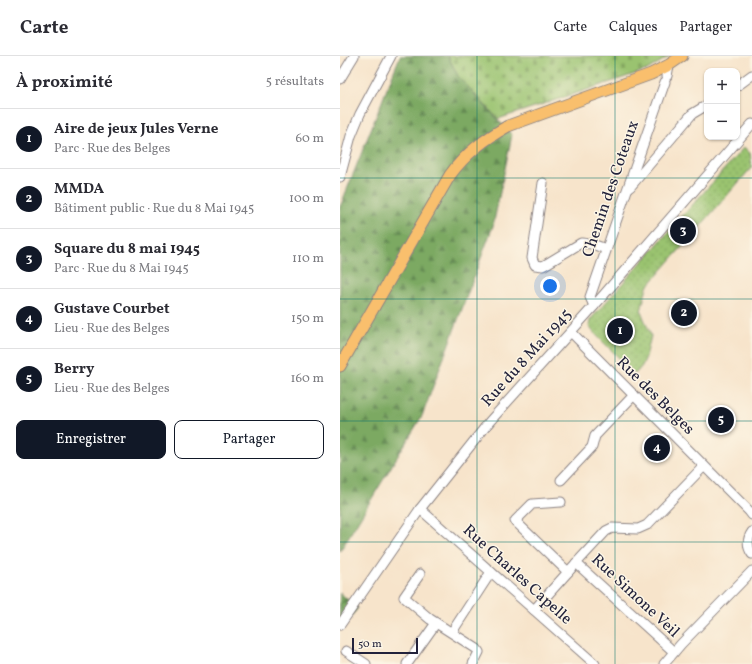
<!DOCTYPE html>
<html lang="fr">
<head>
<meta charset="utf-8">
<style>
  body { margin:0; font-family:Vollkorn,serif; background:#f7f7f7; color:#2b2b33 }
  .controls { position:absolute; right:12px; top:12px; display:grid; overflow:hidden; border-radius:8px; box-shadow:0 1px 3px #0004 }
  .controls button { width:36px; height:36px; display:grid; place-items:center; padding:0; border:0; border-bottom:1px solid #e1e1e2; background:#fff; color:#2b2b33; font:20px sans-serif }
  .scale { position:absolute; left:12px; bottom:10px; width:66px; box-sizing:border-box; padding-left:4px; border:2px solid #22223b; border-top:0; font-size:11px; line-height:14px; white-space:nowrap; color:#22223b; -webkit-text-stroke:3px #fcf5e5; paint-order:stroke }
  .you { position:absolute; left:210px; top:230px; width:14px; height:14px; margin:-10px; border:3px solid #fff; border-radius:50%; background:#1a73e8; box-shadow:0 0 0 6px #1a73e833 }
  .badge { display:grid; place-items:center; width:26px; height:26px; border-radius:50%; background:#111827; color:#fff; font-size:13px; font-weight:700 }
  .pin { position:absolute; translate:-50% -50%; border:2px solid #fff; box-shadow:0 1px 4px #0006 }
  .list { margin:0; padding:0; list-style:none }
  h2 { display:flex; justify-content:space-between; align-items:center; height:52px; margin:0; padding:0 16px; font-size:17px }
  h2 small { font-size:13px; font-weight:400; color:#7c7c81 }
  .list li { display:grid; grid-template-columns:26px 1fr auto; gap:12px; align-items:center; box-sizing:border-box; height:60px; padding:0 16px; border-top:1px solid #e1e1e2 }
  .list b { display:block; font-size:15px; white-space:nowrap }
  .list p { margin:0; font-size:13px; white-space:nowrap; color:#7c7c81 }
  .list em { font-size:13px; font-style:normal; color:#7c7c81 }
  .actions { display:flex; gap:8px; padding:12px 16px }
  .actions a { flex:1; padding:9px 0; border:1px solid #111827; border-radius:8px; text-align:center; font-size:14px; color:#111827 }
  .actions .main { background:#111827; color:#fff }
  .map { position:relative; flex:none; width:412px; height:608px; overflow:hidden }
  header { display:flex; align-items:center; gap:24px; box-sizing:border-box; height:56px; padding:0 20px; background:#fff; border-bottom:1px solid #e1e1e2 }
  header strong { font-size:19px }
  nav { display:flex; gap:22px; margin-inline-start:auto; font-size:14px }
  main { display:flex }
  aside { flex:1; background:#fff }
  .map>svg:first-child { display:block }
</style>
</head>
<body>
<header>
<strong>Carte</strong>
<nav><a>Carte</a><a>Calques</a><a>Partager</a></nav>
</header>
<main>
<aside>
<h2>À proximité<small>5 résultats</small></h2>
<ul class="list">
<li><span class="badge">1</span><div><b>Aire de jeux Jules Verne</b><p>Parc · Rue des Belges</p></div><em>60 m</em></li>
<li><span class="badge">2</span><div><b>MMDA</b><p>Bâtiment public · Rue du 8 Mai 1945</p></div><em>100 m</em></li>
<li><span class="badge">3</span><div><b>Square du 8 mai 1945</b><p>Parc · Rue du 8 Mai 1945</p></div><em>110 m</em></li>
<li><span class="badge">4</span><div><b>Gustave Courbet</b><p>Lieu · Rue des Belges</p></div><em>150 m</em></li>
<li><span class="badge">5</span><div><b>Berry</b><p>Lieu · Rue des Belges</p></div><em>160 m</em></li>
</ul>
<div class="actions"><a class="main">Enregistrer</a><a>Partager</a></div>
</aside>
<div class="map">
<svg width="412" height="608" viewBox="0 0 412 608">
  <defs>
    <pattern id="forest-firs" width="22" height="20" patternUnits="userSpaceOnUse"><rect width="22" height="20" fill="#7ba962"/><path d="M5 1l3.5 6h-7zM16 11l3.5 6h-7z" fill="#648952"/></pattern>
    <pattern id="cemetery-stones" width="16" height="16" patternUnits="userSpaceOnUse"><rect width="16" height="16" fill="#9ac36f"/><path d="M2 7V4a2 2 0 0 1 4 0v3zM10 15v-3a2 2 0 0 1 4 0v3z" fill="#84a761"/></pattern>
    <pattern id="park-dots" width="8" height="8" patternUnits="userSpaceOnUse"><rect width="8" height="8" fill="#9ac36f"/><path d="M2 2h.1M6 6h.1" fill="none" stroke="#84a761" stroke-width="1.8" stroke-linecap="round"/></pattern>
  </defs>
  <rect width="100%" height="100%" fill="#fcf5e5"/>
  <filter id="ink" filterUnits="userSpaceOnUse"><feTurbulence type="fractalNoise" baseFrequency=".025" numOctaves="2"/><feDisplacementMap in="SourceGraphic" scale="8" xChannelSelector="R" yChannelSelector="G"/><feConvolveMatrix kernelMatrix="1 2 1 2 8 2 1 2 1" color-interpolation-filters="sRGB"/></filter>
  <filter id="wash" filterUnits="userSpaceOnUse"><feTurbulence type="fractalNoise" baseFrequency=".012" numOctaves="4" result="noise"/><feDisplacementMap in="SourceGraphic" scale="16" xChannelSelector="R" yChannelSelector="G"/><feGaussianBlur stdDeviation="0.9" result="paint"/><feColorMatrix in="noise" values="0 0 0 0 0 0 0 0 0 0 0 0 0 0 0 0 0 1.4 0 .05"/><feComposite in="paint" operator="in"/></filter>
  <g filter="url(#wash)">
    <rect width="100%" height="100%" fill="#f7e4cb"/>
    <g fill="url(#forest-firs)" stroke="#4e664e">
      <path d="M60,0H108L118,20L172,79L153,170L82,360L0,495V151Z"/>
      <path d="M0,537L18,552L0,574Z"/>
    </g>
    <path fill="url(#cemetery-stones)" stroke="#5e7255" d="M108,0H330L307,14L158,63L118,20Z"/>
    <path fill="url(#park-dots)" stroke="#5e7255" d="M404,91L410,97L412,111L307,231L301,255L311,280L306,301L302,310L295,318L254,277L249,270L250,264Z"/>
  </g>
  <g filter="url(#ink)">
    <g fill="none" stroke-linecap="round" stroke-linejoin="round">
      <defs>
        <g id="minor">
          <path d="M327,20L329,9"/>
          <path d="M0,23L14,0"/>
          <path d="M397,30L412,19"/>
          <path d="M0,121L11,80L20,58L51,0"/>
          <path d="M203,127L192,202L195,209L203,210L241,187L252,188L266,193"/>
          <path d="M290,131L352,58L367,49"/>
          <path d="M254,250L250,241L286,137L325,26"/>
          <path d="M231,276L409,455L412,459"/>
          <path d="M221,424L252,391L255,380L294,339"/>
          <path d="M80,453L255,608"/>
          <path d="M412,476C407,483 407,491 412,498"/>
          <path d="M236,507L334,596"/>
          <path d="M228,516L266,475L272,472L298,473L307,469L364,410"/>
          <path d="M80,518L64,541L90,563L137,593L139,596L133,608"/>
          <path d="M194,554L228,516L175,465L192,448L221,446"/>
          <path d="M0,569L80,453L150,365L254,250L412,68"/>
          <path d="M112,576L151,516"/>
          <path d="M6,595L26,608"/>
          <path d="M67,608L96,567"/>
          <path d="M324,608L341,588L412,515"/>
        </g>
        <path id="major" d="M0,310L110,119C126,97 145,83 168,70L311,18L329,9L342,0"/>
      </defs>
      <use href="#minor" stroke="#8c8383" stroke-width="11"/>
      <use href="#major" stroke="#8c8383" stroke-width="13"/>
      <use href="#minor" stroke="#fff" stroke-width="9"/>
      <use href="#major" stroke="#f9bf6d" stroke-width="11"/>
    </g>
  </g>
  <path fill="none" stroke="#0f766e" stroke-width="1" stroke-opacity="0.55" d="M137,0V608M275,0V608M0,122H412M0,243H412M0,365H412M0,486H412"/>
  <g text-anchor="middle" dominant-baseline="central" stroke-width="3" stroke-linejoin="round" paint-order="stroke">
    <g font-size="16" fill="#22223b" stroke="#fcf5e5">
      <text transform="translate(271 133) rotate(-71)">Chemin des Coteaux</text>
      <text transform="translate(187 302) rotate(-48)">Rue du 8 Mai 1945</text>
      <text transform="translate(315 340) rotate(45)">Rue des Belges</text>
      <text transform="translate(177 519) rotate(42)">Rue Charles Capelle</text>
      <text transform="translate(295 540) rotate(43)">Rue Simone Veil</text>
    </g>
  </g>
</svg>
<div class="controls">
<button>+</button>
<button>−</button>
</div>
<div class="scale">50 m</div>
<div class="you"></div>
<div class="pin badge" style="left:280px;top:275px">1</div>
<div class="pin badge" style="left:344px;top:257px">2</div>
<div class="pin badge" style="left:343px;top:175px">3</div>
<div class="pin badge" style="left:317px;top:392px">4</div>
<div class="pin badge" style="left:381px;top:364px">5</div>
</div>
</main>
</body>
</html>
